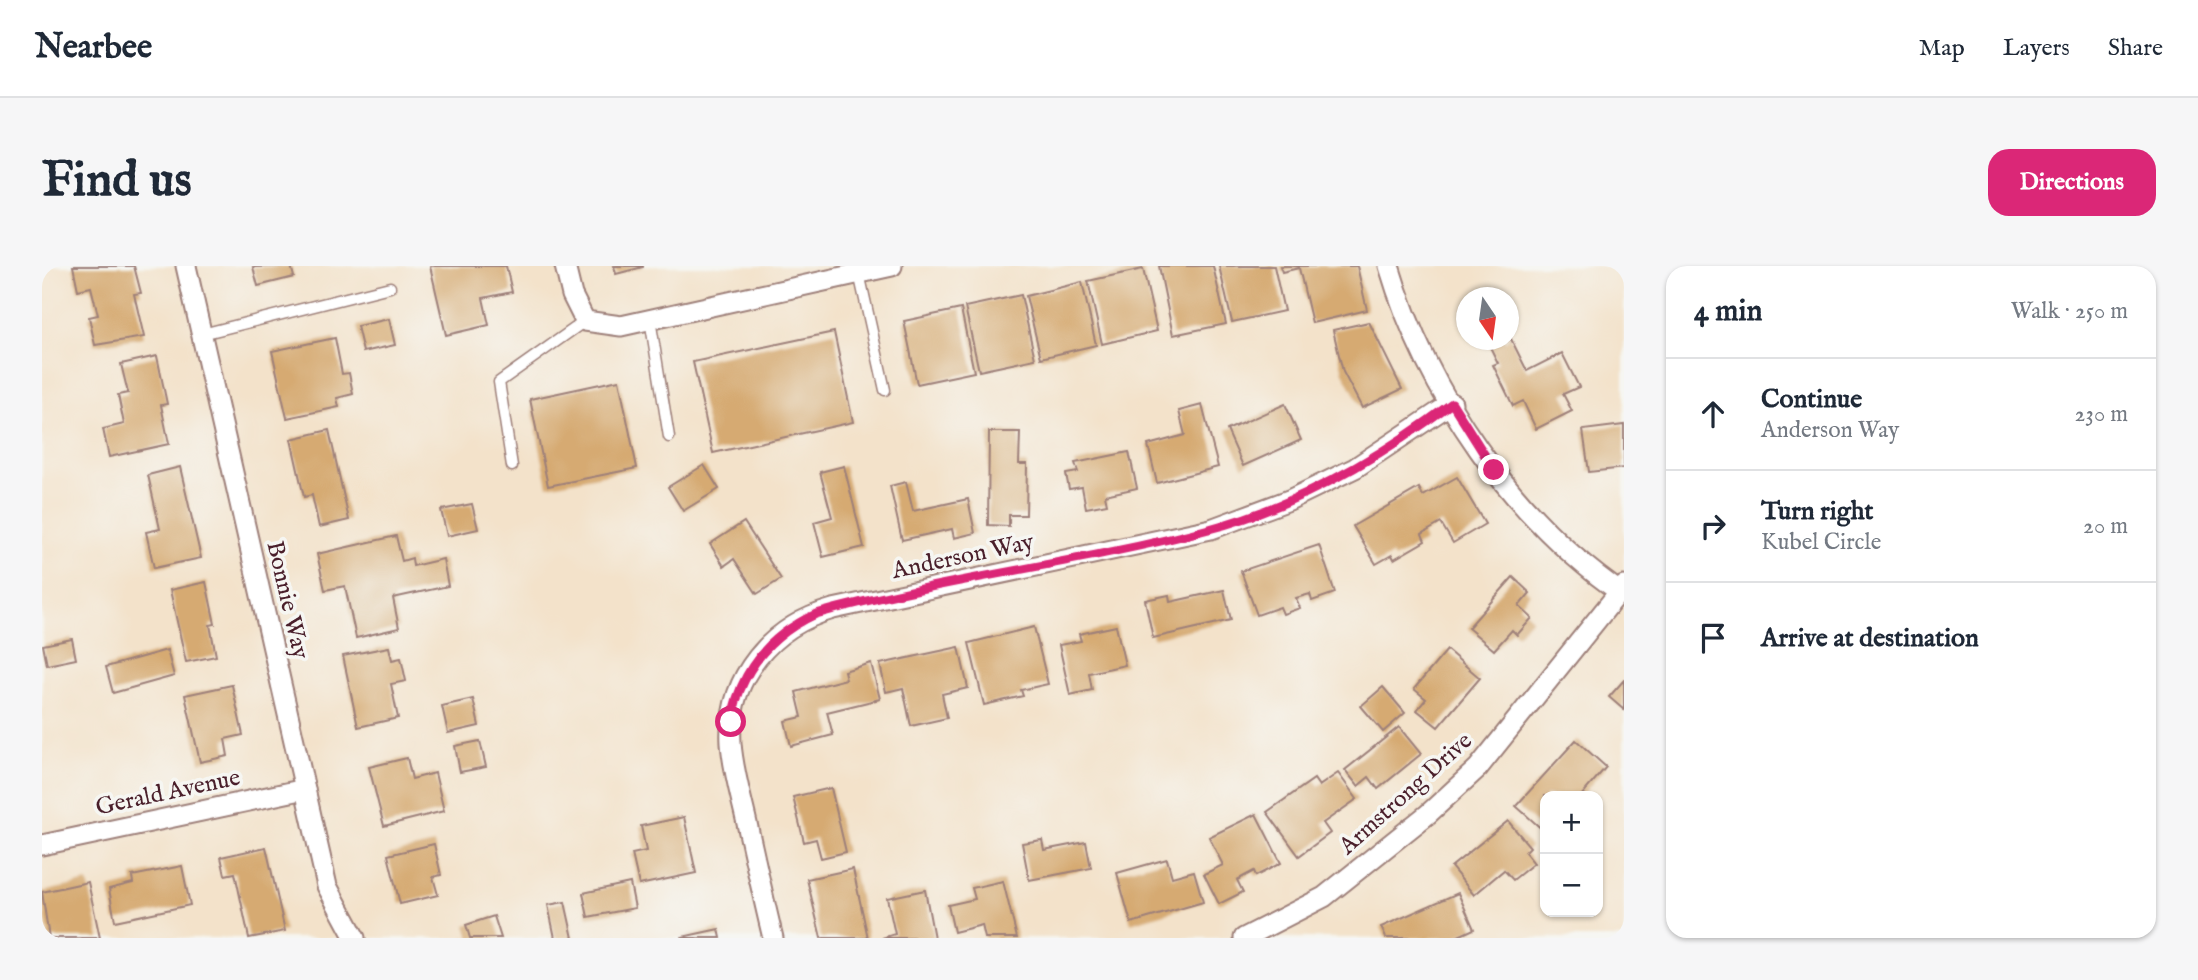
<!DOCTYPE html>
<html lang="en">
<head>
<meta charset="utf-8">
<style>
  body { margin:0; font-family:"IM FELL English",serif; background:#f6f6f7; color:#1f2937 }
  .controls { position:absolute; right:21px; bottom:21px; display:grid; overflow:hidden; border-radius:14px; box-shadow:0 2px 5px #0004 }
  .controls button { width:63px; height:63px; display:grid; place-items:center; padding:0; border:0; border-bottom:2px solid #e0e1e3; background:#fff; color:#1f2937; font:35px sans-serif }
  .compass { position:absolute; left:1414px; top:21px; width:63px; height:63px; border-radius:50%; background:#fff; box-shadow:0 2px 5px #0004; rotate:167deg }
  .stop { position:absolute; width:21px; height:21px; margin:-16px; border:5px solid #db2777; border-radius:50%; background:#fff }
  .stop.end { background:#db2777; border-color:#fff; box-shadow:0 2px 7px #0008 }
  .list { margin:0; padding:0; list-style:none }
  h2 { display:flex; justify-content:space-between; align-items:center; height:91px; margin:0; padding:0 28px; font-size:30px }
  h2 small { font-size:23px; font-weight:400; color:#747a83 }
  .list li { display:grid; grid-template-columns:46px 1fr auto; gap:21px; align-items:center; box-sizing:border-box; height:112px; padding:0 28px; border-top:2px solid #e0e1e3 }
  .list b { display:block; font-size:26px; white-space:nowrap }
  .list p { margin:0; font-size:23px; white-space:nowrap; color:#747a83 }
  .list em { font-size:23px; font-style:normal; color:#747a83 }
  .icon { flex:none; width:38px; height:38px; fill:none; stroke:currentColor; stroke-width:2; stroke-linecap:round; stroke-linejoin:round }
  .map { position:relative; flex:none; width:1582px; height:672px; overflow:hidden; border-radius:21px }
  header { display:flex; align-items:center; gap:42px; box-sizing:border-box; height:98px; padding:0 35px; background:#fff; border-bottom:2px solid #e0e1e3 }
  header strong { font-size:33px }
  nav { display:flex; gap:38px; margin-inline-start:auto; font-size:24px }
  .intro { display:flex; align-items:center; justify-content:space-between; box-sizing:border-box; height:168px; padding:0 42px }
  h1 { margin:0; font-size:49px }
  .button { padding:18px 32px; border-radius:21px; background:#db2777; color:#fff; font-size:24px; font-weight:700 }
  main { display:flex; gap:42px; padding:0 42px }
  aside { flex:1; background:#fff; border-radius:21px; box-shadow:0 2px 5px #0004 }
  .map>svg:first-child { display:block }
</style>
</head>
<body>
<header>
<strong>Nearbee</strong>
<nav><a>Map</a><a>Layers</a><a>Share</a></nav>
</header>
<div class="intro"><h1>Find us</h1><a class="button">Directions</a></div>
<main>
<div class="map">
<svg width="1582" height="672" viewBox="0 0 1582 672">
  <rect width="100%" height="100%" fill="#f6f6f2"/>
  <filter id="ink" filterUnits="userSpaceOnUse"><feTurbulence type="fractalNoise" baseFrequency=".0143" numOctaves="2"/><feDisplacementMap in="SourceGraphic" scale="14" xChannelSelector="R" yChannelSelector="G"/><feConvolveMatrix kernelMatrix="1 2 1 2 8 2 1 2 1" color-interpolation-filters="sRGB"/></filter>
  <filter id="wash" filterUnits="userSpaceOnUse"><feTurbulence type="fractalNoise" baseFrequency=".00686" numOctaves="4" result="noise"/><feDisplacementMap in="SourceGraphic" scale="28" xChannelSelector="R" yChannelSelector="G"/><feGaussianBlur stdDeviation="1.57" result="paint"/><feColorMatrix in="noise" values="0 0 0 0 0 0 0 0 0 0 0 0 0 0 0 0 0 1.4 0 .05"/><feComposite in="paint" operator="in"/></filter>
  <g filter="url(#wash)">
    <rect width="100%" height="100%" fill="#f3e2ca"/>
    <g id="blocks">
      <g fill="#d6aa72">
        <path d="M31,0H92L99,27L92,28L102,71L53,79L47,51L56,49L49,21L36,24Z"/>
        <path d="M249,0L252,11L216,20L211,1Z"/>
        <path d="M388,0H464L470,26L441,32L447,59L404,69Z"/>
        <path d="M572,0H601V1L574,8Z"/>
        <path d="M1117,0H1171L1184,58L1131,69Z"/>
        <path d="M1177,0H1232L1242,45L1190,56Z"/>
        <path d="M1238,0H1315L1325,44L1270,57L1257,2L1240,6Z"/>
        <path d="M1101,3L1115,65L1060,78L1046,15Z"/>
        <path d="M1040,16L1054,79L999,92L984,30Z"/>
        <path d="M979,29L993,93L937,105L923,41Z"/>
        <path d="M919,43L932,106L875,118L862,55Z"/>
        <path d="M347,53L353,79L321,86L315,60Z"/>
        <path d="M1327,56L1360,123L1320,142L1301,106L1291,64Z"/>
        <path d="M792,66L811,156L671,187L651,96Z"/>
        <path d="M1466,67L1485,105L1520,87L1537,121L1521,128L1530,145L1494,163L1481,135L1471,140L1451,99L1456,97L1445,75L1466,74Z"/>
        <path d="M293,72L300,108L307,107L311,128L295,132L297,141L245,152L230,85Z"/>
        <path d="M115,90L125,138L119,139L127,178L67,191L61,163L82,158L76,129L86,127L79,98Z"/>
        <path d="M577,114L595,202L506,220L488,133Z"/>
        <path d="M1243,138L1259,174L1201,200L1185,164Z"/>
        <path d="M1160,139L1176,201L1115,217L1106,179L1143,169L1137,145Z"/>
        <path d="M1582,159V202L1547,206L1541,164Z"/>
        <path d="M287,164L307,254L277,261L270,229L262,231L249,173Z"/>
        <path d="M947,166H978L977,198H985L984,249H967V260L946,259Z"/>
        <path d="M1087,186L1095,222L1063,229L1065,238L1044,242L1040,221L1027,223L1024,208L1036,206L1033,197Z"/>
        <path d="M662,199L677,223L641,245L626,221Z"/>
        <path d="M802,200L822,281L781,291L772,256L790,251L778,206Z"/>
        <path d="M138,201L159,292L112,302L104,266L118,263L106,209Z"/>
        <path d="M1415,211L1443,258L1411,277L1399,257L1380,268L1383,275L1352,293L1350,289L1334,298L1311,260L1377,222L1381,230Z"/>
        <path d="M864,216L871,245L926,233L933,267L912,272L910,263L860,274L848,220Z"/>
        <path d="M430,238L436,263L405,270L399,244Z"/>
        <path d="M702,256L739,313L715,328L692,293L682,300L668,278Z"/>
        <path d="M354,270L360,295L370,292L371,300L401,293L406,320L351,332L357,362L314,372L303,320L283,324L275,288Z"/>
        <path d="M1277,279L1293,327L1270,335L1268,328L1254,332L1258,342L1241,348L1238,341L1215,349L1199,305Z"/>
        <path d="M1471,311L1488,327L1477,340L1490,352L1475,369L1470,364L1452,384L1426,362Z"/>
        <path d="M164,316L173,358L168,359L174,390L144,396L128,324Z"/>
        <path d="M1182,324L1189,354L1111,372L1103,334L1127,329L1128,336Z"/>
        <path d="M1074,360L1083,399L1047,407L1050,424L1028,429L1017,379L1039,375L1037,368Z"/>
        <path d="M992,361L1006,418L979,424L981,430L942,439L927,377Z"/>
        <path d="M30,373L34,393L5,399L1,379Z"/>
        <path d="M347,381L350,394L359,392L364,415L349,418L356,452L316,461L301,390Z"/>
        <path d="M917,381L926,422L900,428L905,452L869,460L861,422L844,426L838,398Z"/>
        <path d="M125,384L132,410L71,427L64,401Z"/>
        <path d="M1405,384L1438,412L1396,461L1375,444L1384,433L1372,423Z"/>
        <path d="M829,397L838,433L785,446L791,469L749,480L743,455L760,451L754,426L804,413L802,405Z"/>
        <path d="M1582,414V444L1567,431Z"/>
        <path d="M190,419L201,469L183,473L186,490L158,496L143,429Z"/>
        <path d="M1341,421L1363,447L1341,466L1319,440Z"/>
        <path d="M431,433L437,460L406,467L400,440Z"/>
        <path d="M1357,461L1379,488L1336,523L1327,511L1316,520L1303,504Z"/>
        <path d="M1534,474L1564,501L1539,530H1503V566L1474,540Z"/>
        <path d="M438,475L444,501L418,506L413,480Z"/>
        <path d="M365,492L370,513L393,507L402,545L342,560L327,501Z"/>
        <path d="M1296,507L1315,533L1281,557L1288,567L1257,590L1225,546L1272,513L1277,520Z"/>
        <path d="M789,522L804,586L779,592L774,573L762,576L751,531Z"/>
        <path d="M1214,548L1239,597L1214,610L1212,605L1195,614L1201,626L1177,638L1162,608L1181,599L1167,571Z"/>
        <path d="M642,551L654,607L597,619L590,588L604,585L599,560Z"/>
        <path d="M1466,555L1488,581L1483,586L1492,597L1471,614L1462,604L1432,629L1409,601Z"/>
        <path d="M1000,574L1002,584L1044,576L1049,602L987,614L980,577Z"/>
        <path d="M392,578L399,609L391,611L396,629L358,638L346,589Z"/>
        <path d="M224,581L243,665L207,672L193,607L183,609L179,591Z"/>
        <path d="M1125,593L1130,611L1152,605L1161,636L1089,657L1075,607Z"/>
        <path d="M140,600L148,639L73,655L67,623L91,617L90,610Z"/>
        <path d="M811,603L826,672H779L765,613Z"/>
        <path d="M961,615L975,672H943L940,659L912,666L906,639L933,633L930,622Z"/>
        <path d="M46,616L58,672H7L0,626Z"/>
        <path d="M588,617L593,642L546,651L541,627Z"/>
        <path d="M883,624L892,672H840L853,668L845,632Z"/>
        <path d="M1416,627L1432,663L1412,672H1344L1339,661Z"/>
        <path d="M523,636L531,672H513L506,639Z"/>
        <path d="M452,650L459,672H428L424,659Z"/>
        <path d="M677,663L679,672H640V671Z"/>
      </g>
    </g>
  </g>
  <g filter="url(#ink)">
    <use href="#blocks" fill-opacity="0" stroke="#9e807a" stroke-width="2"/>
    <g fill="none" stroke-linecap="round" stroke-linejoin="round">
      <defs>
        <g id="service">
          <path d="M817,7L843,124"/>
          <path d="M608,53L627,171"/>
          <path d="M160,68L348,21"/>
          <path d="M470,200L457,116L543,55"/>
        </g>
        <g id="minor">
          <path d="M144,0L285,620L313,672"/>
          <path d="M523,0L530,29L543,55L579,60L850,0"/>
          <path d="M1347,0C1385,128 1471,253 1582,329"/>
          <path d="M0,579L263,523"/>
          <path d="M731,672C722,635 714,598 706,562C700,534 691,505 689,477C685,411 730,360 791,343L1169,263L1247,234L1313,202L1410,137"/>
          <path d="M1202,672L1282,631L1386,548L1436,502L1582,320"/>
        </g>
      </defs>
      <use href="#service" stroke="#9e807a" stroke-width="13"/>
      <use href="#minor" stroke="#9e807a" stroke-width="23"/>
      <use href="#service" stroke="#fff" stroke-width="10"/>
      <use href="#minor" stroke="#fff" stroke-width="19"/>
    </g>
  </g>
  <g fill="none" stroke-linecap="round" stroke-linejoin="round" filter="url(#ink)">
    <path stroke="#db2777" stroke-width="9" d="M689,456C698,405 726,370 774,348C903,312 1037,298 1167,263C1255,240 1337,192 1410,137L1452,204"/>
  </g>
  <g text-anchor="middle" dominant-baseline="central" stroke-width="7" stroke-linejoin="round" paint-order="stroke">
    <g font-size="24" fill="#4a1f2b" stroke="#f6f6f2">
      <text transform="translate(921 291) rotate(-12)">Anderson Way</text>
      <text transform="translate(245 334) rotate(77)">Bonnie Way</text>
      <text transform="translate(126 527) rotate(-12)">Gerald Avenue</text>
      <text transform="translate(1364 528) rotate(-42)">Armstrong Drive</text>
    </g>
  </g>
</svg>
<div class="controls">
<button>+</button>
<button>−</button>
</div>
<svg class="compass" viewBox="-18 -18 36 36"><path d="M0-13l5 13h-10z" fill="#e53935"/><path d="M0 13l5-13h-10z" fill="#747a83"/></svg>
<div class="stop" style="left:689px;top:456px"></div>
<div class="stop end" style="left:1452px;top:204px"></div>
</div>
<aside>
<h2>4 min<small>Walk · 250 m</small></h2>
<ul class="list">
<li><svg class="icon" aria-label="ahead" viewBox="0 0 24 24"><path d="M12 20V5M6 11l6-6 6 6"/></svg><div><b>Continue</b><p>Anderson Way</p></div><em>230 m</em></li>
<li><svg class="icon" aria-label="right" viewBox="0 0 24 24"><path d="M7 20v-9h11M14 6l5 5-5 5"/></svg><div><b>Turn right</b><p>Kubel Circle</p></div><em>20 m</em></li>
<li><svg class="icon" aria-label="arrive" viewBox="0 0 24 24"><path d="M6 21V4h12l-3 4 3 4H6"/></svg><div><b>Arrive at destination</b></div></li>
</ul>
</aside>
</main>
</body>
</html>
